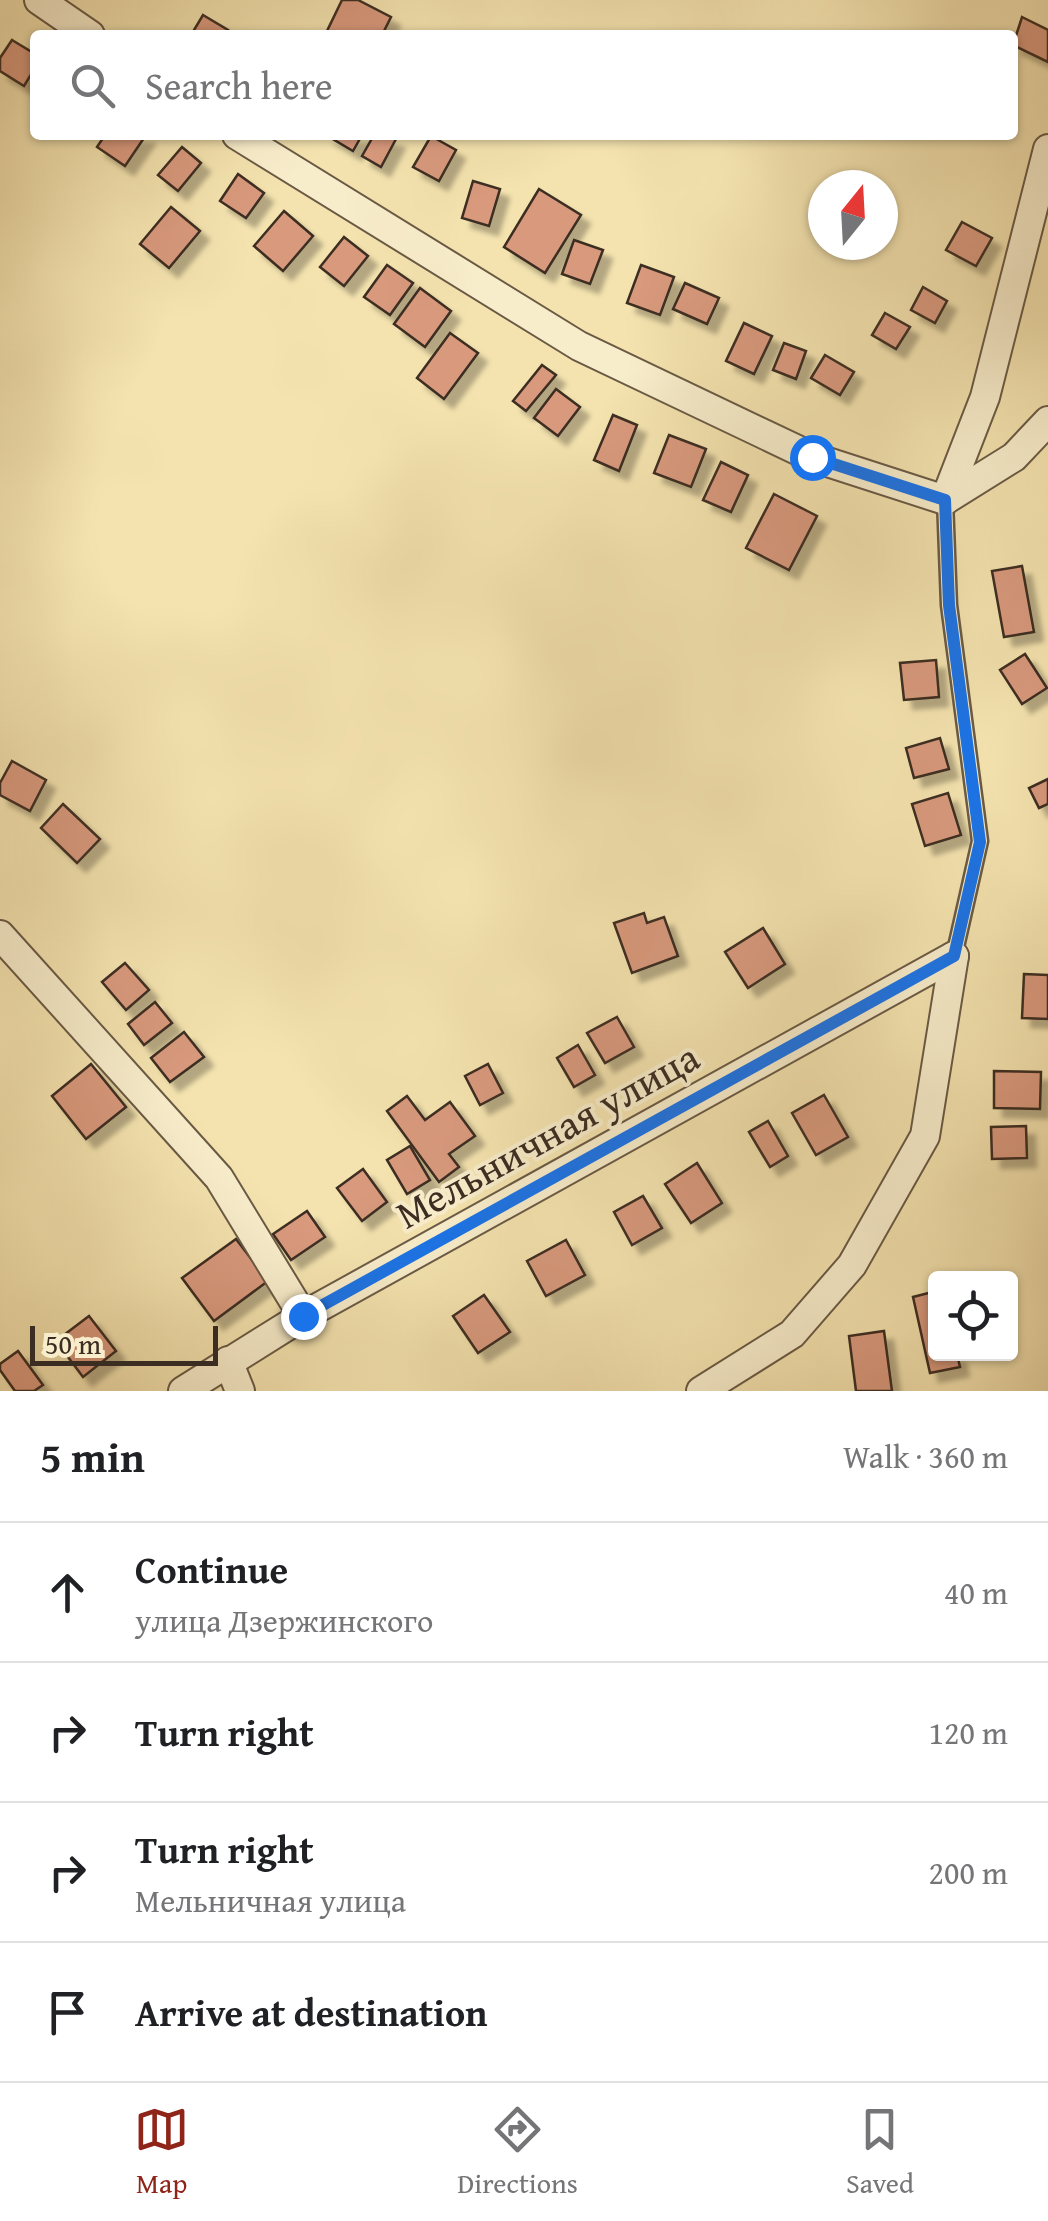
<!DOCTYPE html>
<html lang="en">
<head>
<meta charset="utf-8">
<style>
  body { margin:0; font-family:"Gentium Book Plus",serif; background:#f6f6f6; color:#202124 }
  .controls { position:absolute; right:30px; bottom:30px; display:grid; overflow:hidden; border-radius:10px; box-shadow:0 2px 8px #0004 }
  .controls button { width:90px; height:90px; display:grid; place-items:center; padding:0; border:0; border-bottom:2px solid #e0e0e0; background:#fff; color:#202124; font:50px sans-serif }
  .compass { position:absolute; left:808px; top:170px; width:90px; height:90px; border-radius:50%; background:#fff; box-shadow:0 2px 8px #0004; rotate:18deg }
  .scale { position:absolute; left:30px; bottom:25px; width:188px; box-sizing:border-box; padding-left:10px; border:5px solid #3c2d22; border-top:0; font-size:28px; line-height:35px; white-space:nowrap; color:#3c2d22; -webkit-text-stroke:8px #f8edcb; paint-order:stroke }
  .stop { position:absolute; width:30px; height:30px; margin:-22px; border:8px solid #1a73e8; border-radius:50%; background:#fff }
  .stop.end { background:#1a73e8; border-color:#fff; box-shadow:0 2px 10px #0008 }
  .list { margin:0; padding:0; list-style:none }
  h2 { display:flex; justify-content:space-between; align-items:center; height:130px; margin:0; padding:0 40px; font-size:42px }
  h2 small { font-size:32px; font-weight:400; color:#757577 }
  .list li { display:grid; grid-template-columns:65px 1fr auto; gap:30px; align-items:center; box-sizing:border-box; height:140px; padding:0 40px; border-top:2px solid #e0e0e0 }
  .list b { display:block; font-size:38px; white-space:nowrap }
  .list p { margin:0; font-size:32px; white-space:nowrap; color:#757577 }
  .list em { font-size:32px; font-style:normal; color:#757577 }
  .icon { flex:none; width:55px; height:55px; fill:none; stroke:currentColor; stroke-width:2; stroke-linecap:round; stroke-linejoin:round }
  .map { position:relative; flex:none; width:1048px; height:1391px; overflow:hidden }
  .search { position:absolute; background:#fff; box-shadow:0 2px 8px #0004; left:30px; right:30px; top:30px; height:110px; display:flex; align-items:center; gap:25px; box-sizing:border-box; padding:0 35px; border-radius:10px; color:#757577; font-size:38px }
  .sheet { height:690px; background:#fff }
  nav { display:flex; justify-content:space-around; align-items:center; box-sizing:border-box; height:140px; border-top:2px solid #e0e0e0; background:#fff; font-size:28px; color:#757577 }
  nav a { display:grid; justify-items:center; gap:5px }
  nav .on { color:#8f2418 }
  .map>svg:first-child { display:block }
</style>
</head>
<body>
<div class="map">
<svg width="1048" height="1391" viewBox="0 0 1048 1391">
  <defs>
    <filter id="shadow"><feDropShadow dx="9" dy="9" stdDeviation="2.5" flood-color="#0004"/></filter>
  </defs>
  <rect width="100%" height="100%" fill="#f4e3af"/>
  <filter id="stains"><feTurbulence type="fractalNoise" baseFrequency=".002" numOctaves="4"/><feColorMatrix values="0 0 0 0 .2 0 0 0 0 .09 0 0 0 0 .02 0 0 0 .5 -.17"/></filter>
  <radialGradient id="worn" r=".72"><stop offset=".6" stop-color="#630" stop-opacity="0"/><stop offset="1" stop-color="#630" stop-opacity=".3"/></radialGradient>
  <g fill="#d8997d" stroke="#3c2d22" stroke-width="2.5" filter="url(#shadow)">
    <path d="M342,0H358L391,17L382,35H335L327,31Z"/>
    <path d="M203,15L228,30L225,35H191Z"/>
    <path d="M1022,17L1048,30V62L1013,45Z"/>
    <path d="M12,40L35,54V68L24,86L0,71V58Z"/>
    <path d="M105,135H146L125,166L97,147Z"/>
    <path d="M326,135H362L353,151Z"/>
    <path d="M374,135L396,139L381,167L362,156Z"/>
    <path d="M431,136L456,150L439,181L413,167Z"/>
    <path d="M182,147L201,163L178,191L158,175Z"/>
    <path d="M238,174L264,193L246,218L220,201Z"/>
    <path d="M473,181L500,189L489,226L462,218Z"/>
    <path d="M539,189L581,215L545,273L504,247Z"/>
    <path d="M171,207L200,231L169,268L140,244Z"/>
    <path d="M284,211L313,236L283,271L254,246Z"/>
    <path d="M962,222L992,238L976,266L946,250Z"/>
    <path d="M344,237L368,256L344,286L320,267Z"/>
    <path d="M574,240L603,250L590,284L562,274Z"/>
    <path d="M387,265L413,283L390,315L364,297Z"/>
    <path d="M641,265L674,277L660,315L627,303Z"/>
    <path d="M685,283L719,298L707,324L673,309Z"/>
    <path d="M923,287L947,301L935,323L911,310Z"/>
    <path d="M420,288L451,311L425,347L394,324Z"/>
    <path d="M885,313L910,327L896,349L872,335Z"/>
    <path d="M744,323L772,336L754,374L726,361Z"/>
    <path d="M450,333L478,353L444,399L417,378Z"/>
    <path d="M784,343L806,351L796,379L773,370Z"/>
    <path d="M825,355L854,372L840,395L811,378Z"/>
    <path d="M542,365L556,375L526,411L513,401Z"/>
    <path d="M556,389L580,407L558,436L534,418Z"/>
    <path d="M613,415L637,425L619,471L594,460Z"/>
    <path d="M669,435L706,449L691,487L654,473Z"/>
    <path d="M721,462L748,475L731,512L703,500Z"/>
    <path d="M774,494L817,516L789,570L746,548Z"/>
    <path d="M1022,566L1034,632L1004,637L992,571Z"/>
    <path d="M1025,654L1047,688L1022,704L1000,670Z"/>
    <path d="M936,660L939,697L904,700L900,663Z"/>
    <path d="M940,738L949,769L914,778L906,748Z"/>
    <path d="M12,761L46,780L30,811L0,795V783Z"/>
    <path d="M1048,779V804L1039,808L1029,788Z"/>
    <path d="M948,793L961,835L925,846L912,804Z"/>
    <path d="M63,804L100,839L77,863L41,828Z"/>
    <path d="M644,913L647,923L664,917L678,956L632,973L614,923Z"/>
    <path d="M763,928L785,964L748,988L725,952Z"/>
    <path d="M125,963L149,990L126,1010L102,982Z"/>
    <path d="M1024,974L1048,975V1019L1022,1018Z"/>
    <path d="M155,1002L172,1023L144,1045L128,1024Z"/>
    <path d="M617,1017L634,1047L605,1063L587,1033Z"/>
    <path d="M184,1032L204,1057L170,1082L151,1058Z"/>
    <path d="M578,1045L595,1075L574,1087L557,1058Z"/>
    <path d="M91,1064L126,1107L86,1139L52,1096Z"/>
    <path d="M488,1064L503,1093L480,1105L465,1076Z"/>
    <path d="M994,1071L1041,1072L1040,1109L994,1108Z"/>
    <path d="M824,1095L848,1137L816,1155L792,1113Z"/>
    <path d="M407,1096L425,1120L450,1102L475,1136L449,1154L459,1167L439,1182L387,1111Z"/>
    <path d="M768,1121L788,1156L770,1167L749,1132Z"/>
    <path d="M1026,1126L1027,1158L992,1159L991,1127Z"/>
    <path d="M410,1146L430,1180L407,1194L387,1160Z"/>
    <path d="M697,1163L722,1203L691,1223L665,1184Z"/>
    <path d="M363,1169L387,1202L362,1221L337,1188Z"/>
    <path d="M643,1196L662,1228L632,1245L614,1212Z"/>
    <path d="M307,1211L325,1237L291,1260L273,1234Z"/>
    <path d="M236,1239L268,1281L214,1321L182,1278Z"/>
    <path d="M566,1240L585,1275L546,1296L527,1261Z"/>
    <path d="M936,1291V1354H957L960,1367L930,1373L913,1297Z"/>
    <path d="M484,1295L510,1332L478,1353L453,1316Z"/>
    <path d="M89,1316L116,1351L83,1377L56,1341Z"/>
    <path d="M884,1331L892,1391H856L849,1336Z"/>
    <path d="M18,1351L43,1385L34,1391H15L0,1370V1364Z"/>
  </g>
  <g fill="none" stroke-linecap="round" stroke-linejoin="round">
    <defs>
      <path id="service" d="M945,500L949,605L980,841L954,956"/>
      <g id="minor">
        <path d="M39,0L90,35"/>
        <path d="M237,135L579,346L812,457L945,500"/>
        <path d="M945,500L985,397L1048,149"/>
        <path d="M945,500L1014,457L1048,421"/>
        <path d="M0,935L219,1178L303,1316"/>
        <path d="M228,1361L240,1391"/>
        <path d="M183,1391L303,1316L954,956"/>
        <path d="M701,1391L792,1334L852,1265L925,1136L954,956"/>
      </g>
    </defs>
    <use href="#service" stroke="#6a5a45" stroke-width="19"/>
    <use href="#minor" stroke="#6a5a45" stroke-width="32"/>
    <use href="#service" stroke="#f8edcb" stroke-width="14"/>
    <use href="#minor" stroke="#f8edcb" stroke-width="28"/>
  </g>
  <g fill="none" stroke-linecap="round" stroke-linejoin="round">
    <path stroke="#1a73e8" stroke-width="12" d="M303,1316L954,956L980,842L949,605L945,500L812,457"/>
  </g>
  <g text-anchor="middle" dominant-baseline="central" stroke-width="8" stroke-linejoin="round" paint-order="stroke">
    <g font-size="40" fill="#3c2d22" stroke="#f8edcb">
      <text transform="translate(547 1135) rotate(-29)">Мельничная улица</text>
    </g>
  </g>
  <rect width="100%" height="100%" filter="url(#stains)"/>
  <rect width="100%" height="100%" fill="url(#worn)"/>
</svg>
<div class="controls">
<button><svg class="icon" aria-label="locate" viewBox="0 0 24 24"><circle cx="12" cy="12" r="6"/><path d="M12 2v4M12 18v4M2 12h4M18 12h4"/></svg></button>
</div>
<svg class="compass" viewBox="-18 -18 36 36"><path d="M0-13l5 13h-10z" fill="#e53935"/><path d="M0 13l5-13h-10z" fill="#757577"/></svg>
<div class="scale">50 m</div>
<div class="stop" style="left:812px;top:457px"></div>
<div class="stop end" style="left:303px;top:1316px"></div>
<div class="search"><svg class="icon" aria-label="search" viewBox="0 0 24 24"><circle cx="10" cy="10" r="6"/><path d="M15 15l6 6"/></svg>Search here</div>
</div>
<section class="sheet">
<h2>5 min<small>Walk · 360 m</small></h2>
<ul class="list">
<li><svg class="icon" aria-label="ahead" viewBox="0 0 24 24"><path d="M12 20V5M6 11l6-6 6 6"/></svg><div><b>Continue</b><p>улица Дзержинского</p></div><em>40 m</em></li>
<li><svg class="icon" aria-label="right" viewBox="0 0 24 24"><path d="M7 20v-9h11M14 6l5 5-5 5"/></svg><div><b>Turn right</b></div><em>120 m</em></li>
<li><svg class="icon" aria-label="right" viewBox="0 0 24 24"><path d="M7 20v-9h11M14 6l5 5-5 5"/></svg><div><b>Turn right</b><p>Мельничная улица</p></div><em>200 m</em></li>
<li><svg class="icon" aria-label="arrive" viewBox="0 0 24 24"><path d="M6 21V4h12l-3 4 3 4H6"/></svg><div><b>Arrive at destination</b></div></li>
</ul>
</section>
<nav>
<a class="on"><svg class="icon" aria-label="map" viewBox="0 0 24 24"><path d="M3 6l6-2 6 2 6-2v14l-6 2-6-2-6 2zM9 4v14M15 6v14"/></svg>Map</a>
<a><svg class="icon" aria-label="directions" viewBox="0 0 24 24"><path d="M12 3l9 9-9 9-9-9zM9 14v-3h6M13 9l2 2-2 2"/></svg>Directions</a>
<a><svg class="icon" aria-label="saved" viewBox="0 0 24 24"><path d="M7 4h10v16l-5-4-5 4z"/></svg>Saved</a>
</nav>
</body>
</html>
